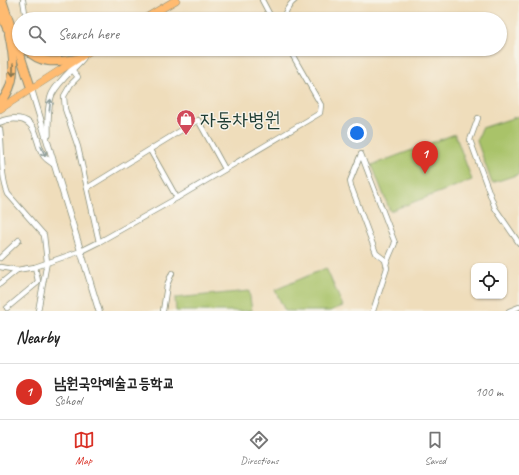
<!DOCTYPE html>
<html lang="en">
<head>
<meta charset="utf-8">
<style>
  body { margin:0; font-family:Caveat,"Poor Story",sans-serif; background:#f6f6f6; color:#222 }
  .controls { position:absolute; right:12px; bottom:12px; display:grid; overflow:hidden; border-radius:8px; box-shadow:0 1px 3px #0004 }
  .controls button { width:36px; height:36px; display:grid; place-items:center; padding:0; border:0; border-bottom:1px solid #e0e0e0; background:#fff; color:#222; font:20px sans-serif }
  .you { position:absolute; left:357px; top:133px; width:14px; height:14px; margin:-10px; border:3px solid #fff; border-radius:50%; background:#1a73e8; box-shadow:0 0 0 6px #1a73e833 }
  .badge { display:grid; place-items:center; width:26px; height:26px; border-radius:50%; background:#d93025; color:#fff; font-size:13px; font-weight:700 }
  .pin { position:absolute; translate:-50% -33px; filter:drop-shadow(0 1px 2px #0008) }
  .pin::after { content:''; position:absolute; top:21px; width:14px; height:12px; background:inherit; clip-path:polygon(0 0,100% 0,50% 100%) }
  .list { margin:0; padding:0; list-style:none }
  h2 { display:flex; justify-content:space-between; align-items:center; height:52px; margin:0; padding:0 16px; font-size:17px }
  h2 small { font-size:13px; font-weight:400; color:#767676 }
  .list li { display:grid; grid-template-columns:26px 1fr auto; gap:12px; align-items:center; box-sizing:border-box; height:56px; padding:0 16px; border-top:1px solid #e0e0e0 }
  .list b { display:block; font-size:15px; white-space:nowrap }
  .list p { margin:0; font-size:13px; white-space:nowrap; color:#767676 }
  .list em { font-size:13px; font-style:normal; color:#767676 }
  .icon { flex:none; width:22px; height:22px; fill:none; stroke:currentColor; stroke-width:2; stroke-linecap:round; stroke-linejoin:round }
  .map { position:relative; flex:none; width:519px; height:311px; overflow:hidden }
  .search { position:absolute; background:#fff; box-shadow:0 1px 3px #0004; left:12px; right:12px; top:12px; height:44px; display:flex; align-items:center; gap:10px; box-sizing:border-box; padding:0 14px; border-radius:22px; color:#767676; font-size:15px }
  .sheet { height:108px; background:#fff }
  nav { display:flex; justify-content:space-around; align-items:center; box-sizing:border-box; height:56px; border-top:1px solid #e0e0e0; background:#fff; font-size:11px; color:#767676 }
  nav a { display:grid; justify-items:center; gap:2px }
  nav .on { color:#d93025 }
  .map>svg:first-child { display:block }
</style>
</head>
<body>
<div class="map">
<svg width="519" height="311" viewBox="0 0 519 311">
  <rect width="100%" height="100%" fill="#f7f3e8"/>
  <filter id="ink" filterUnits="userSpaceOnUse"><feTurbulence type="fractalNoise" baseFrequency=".025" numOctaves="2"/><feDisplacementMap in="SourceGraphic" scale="8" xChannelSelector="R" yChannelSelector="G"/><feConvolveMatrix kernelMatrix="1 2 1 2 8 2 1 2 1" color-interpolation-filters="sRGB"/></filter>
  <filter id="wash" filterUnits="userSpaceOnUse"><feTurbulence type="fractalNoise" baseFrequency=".012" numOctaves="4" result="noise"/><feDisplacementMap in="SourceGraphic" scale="16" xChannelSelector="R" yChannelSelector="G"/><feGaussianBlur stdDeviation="0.9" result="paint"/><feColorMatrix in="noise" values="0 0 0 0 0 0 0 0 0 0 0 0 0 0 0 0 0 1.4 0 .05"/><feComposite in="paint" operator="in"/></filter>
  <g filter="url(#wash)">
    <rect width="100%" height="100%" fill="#efddbb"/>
    <g fill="#a9c369" stroke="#64804e">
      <path d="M519,116V174L492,183L477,141L482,128Z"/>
      <path d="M455,134L472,180L390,211L372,165Z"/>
      <path d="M326,268L343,306L330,311H285L275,290Z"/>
      <path d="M249,291L252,311H176L175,298Z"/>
    </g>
  </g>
  <g filter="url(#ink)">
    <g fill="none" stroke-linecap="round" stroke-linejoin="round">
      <defs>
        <g id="minor">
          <path d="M23,0L26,19"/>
          <path d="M262,0L272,19"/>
          <path d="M282,19C286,12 288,5 295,0"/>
          <path d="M50,49L55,53"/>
          <path d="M74,72L78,77L71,84L64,96L65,109L78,147L99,242"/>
          <path d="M478,118L470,140L495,208L519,243"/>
          <path d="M0,129C3,151 0,174 8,194L44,235L47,262L38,311"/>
          <path d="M150,150L177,198"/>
          <path d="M87,188L198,120L225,169"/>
          <path d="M0,258L19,240"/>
          <path d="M0,267L17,270L35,267L81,251L99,242L177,198L320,113L321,105L289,49"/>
          <path d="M0,284L17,270"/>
          <path d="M7,308L36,284L38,281L35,267"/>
          <path d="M163,311L167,285L172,273"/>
          <path d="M373,311L387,268L386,264L395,243L361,154L350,181L351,186L376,253L385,260L386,264"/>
          <path d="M509,311L519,307"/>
        </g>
        <g id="tertiary">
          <path d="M31,88L99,311"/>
          <path d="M0,122C6,119 12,118 19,119C39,122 35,143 44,156C47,160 51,162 54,164"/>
          <path d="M48,135C48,123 47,106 52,94C59,80 73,70 83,58"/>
        </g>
        <g id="primary">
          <path d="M144,19L176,0"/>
          <path d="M0,109L93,49"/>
        </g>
        <g id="motorway">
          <path d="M2,0L31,88"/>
          <path d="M0,12L7,28"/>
          <path d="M26,49C41,65 56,62 76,59"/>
          <path d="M0,103C18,84 14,58 9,34"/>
        </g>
      </defs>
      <use href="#minor" stroke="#878d78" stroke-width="6"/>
      <use href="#tertiary" stroke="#878d78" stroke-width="7"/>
      <use href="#primary" stroke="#878d78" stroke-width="8"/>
      <use href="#motorway" stroke="#878d78" stroke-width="10"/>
      <use href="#minor" stroke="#fff" stroke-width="4.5"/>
      <use href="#tertiary" stroke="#fff" stroke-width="5.5"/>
      <use href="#primary" stroke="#ffbb71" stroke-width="7"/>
      <use href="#motorway" stroke="#ffbb71" stroke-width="8"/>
    </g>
    <defs><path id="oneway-shaft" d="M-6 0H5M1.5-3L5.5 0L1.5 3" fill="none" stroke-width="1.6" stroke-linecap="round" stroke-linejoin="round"/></defs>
    <use stroke="#84764f" href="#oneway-shaft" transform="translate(13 70) rotate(91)"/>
    <g stroke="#8f9e9a">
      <use href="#oneway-shaft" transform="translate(50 105) rotate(-83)"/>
      <use href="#oneway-shaft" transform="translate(43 151) rotate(67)"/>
    </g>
  </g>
  <defs>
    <symbol id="shop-pin" viewBox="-11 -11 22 30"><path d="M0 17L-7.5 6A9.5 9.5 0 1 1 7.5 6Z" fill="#d1495b" stroke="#f7f3e8"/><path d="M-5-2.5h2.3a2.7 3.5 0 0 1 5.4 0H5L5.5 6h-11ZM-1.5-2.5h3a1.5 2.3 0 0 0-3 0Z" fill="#fff"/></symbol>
  </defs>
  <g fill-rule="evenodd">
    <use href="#shop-pin" x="175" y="108" width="22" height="30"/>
  </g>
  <g text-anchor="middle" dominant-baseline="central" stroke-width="3" stroke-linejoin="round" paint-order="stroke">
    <g font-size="20" fill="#1f3d34" stroke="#f7f3e8" text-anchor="start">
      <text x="200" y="119">자동차병원</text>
    </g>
  </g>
</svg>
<div class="controls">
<button><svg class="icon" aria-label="locate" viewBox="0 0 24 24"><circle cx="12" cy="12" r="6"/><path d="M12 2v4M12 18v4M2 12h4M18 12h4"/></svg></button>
</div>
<div class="you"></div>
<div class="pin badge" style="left:425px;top:174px">1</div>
<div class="search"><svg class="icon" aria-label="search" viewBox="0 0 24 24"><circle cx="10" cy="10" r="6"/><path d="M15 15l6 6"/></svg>Search here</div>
</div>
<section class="sheet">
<h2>Nearby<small></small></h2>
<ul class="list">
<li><span class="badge">1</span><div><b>남원국악예술고등학교</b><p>School</p></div><em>100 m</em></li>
</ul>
</section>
<nav>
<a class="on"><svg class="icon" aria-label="map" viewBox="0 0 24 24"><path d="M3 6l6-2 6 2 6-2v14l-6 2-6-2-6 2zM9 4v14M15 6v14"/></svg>Map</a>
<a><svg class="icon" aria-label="directions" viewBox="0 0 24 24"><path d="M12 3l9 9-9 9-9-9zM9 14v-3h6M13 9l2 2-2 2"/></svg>Directions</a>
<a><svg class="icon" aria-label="saved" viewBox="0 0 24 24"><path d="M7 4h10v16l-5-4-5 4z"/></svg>Saved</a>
</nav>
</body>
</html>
